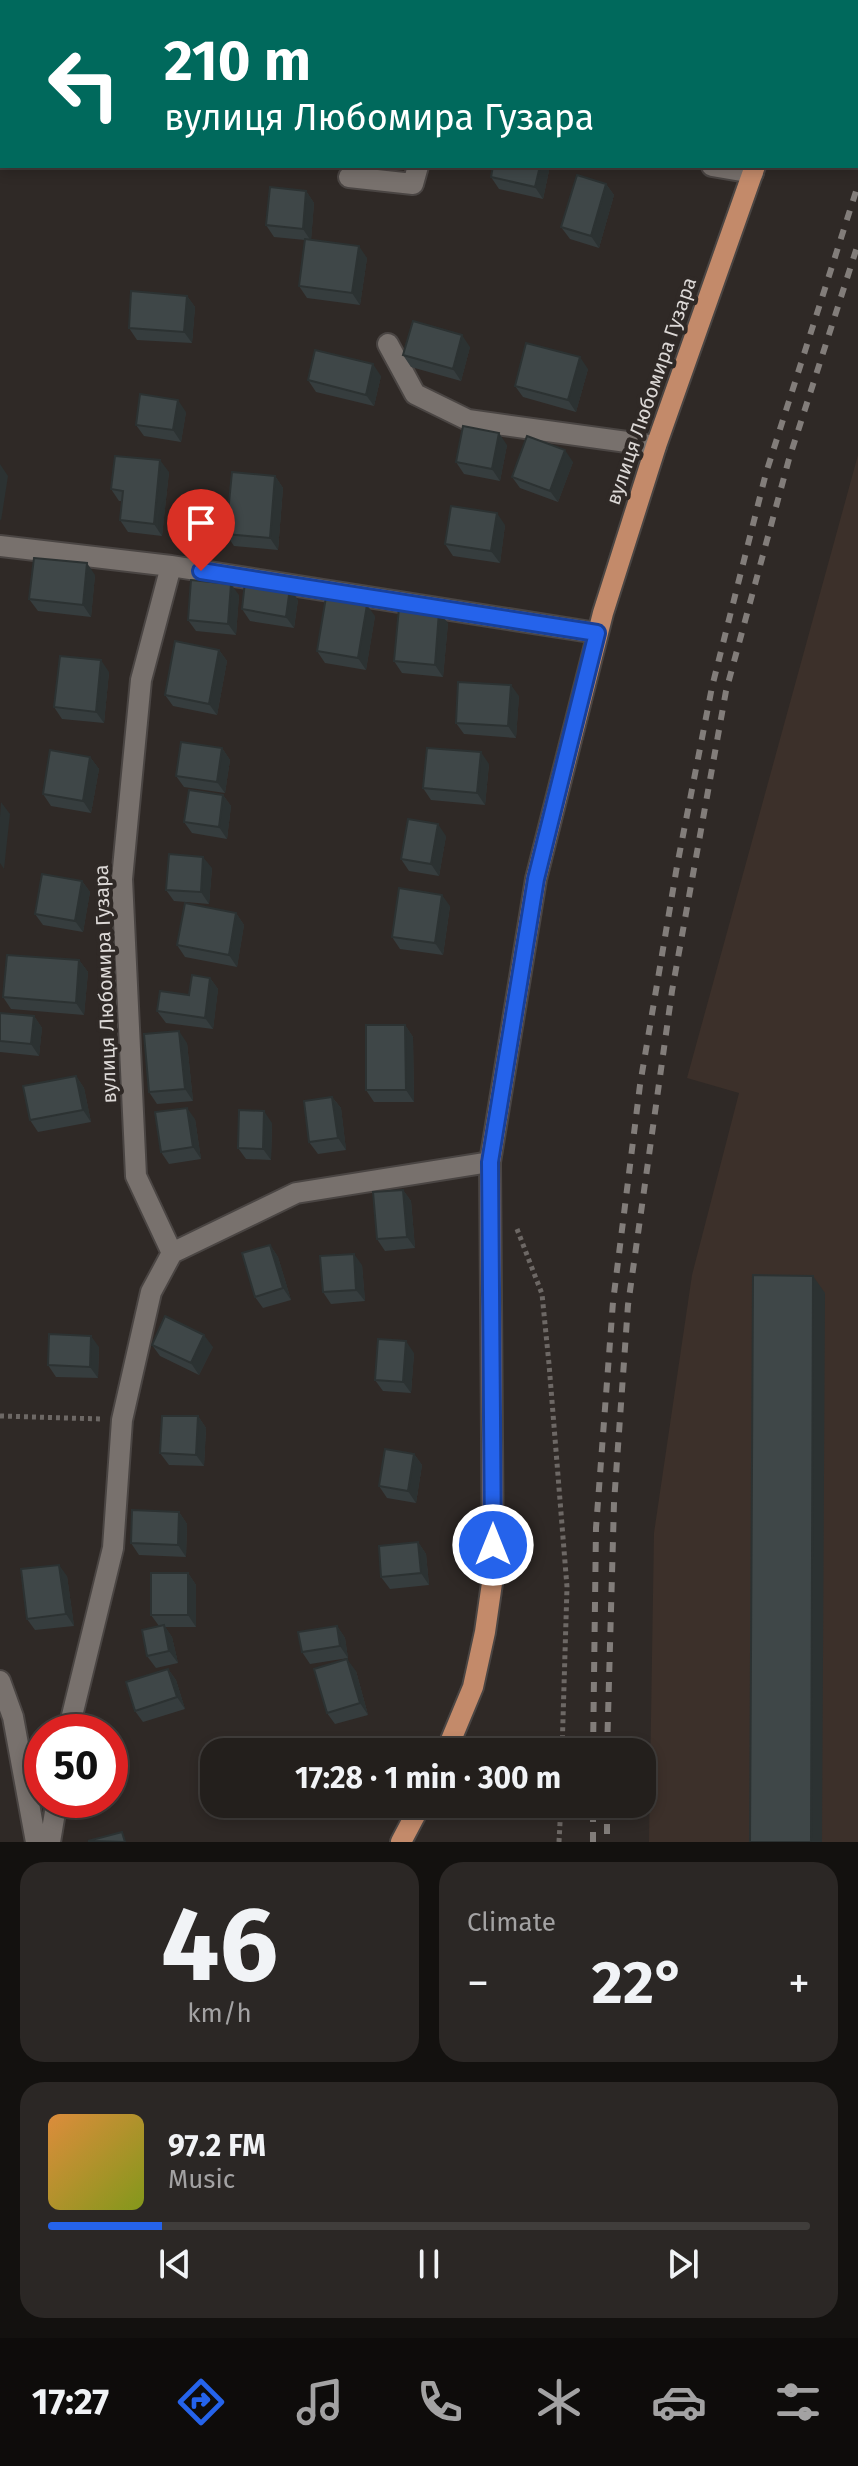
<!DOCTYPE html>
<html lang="en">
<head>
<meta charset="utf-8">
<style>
  :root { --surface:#231f1c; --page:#2b2725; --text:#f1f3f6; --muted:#a3a2a3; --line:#403d3b; --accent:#2563eb }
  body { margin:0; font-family:"Fira Sans",sans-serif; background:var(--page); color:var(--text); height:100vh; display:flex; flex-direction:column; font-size:30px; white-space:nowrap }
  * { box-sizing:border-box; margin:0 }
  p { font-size:26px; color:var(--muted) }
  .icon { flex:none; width:44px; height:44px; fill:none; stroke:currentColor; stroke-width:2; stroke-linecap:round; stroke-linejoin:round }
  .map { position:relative; height:1842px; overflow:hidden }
  .drawer { display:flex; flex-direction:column; gap:20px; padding:20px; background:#13110f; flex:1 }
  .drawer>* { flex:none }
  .guide { position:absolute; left:0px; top:0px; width:858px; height:168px; box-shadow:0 4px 12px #0003,0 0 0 2px var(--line); background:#00695c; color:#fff; overflow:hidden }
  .speed { position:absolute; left:24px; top:1714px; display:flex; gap:16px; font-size:40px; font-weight:700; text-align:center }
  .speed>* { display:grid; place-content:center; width:104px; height:104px; border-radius:50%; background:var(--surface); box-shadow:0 4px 12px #0003,0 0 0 2px var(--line); line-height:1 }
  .speed .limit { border:12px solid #d22; background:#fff; color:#111 }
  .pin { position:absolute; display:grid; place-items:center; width:68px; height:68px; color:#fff; margin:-82px -34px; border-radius:50% 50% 50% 0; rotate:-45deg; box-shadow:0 0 8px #0007 }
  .pin .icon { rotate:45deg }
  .me { position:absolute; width:88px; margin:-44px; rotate:0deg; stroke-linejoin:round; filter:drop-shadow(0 0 6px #0008) }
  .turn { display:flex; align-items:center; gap:28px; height:168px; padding:0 32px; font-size:36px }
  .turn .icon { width:104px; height:104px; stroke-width:2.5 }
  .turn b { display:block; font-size:56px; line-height:68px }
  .big { font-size:60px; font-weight:700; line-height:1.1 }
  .drawer .card { flex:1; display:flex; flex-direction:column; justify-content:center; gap:12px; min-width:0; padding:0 28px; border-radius:24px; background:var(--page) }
  .drawer .dial { align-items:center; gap:0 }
  .dial b { font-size:104px; line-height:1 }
  .song { display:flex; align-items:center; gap:24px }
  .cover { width:96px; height:96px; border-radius:12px; background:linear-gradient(135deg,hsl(30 70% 55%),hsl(70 70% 35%)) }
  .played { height:8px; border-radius:4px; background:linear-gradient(90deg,var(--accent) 15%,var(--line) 15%) }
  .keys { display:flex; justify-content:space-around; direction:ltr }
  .heat { display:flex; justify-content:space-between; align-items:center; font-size:44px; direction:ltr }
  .drawer .tiles { flex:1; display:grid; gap:20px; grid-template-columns:1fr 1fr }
  .card:last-child { grid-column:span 2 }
  .trip { position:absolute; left:200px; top:1738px; width:456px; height:80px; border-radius:24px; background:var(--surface); box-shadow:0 4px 12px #0003,0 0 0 2px var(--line); font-weight:700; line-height:80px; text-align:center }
  .tab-bar { display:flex; height:128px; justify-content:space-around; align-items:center; background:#0e0c0b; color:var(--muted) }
  .tab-bar .icon { width:56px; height:56px }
  .tab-bar .active { color:var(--accent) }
  .tab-bar b { font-size:36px; color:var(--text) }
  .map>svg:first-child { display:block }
  .built { fill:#3c302a }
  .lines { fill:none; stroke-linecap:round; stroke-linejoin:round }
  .minor-casing { stroke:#4a4543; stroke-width:24 }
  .major-casing { stroke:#4a4543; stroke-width:24 }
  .path { stroke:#6d6865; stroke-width:5; stroke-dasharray:4 4; stroke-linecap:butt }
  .minor { stroke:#78716d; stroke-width:20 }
  .major { stroke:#c38a6a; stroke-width:20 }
  .rail { stroke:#827d7a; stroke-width:6; stroke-dasharray:10 10; stroke-linecap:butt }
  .wall { fill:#363d3e }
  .shaded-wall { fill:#2c3232 }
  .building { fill:#3f4748; stroke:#2c3232; stroke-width:2 }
  .route-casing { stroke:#184099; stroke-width:20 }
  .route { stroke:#2563eb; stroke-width:14 }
  .labels { text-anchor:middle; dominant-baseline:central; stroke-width:8; stroke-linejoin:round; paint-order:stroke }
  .street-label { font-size:20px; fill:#dcd8d6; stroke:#2f2926 }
</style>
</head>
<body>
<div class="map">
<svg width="858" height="1842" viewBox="0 0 858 1842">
  <rect width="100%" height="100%" fill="#2f2926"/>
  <path class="built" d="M 858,455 L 858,1842 L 649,1842 L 654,1533 L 692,1275 L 739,1093 L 687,1078 Z"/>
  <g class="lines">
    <defs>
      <path id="minor" d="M 451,2 L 451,0
        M 712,166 L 753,173
        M 349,177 L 413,184 L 418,166
        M 388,344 L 415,394 L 468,420 L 656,446
        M 0,546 L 171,566 L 597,633
        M 171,566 L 141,680 L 122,879 L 136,1176 L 172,1253
        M 0,1681 L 13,1717 L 36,1842
        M 68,1732 L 113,1548 L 122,1420 L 151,1292 L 172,1253 L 296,1193 L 490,1162
        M 50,1842 L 57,1800"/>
      <path id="major" d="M 807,2 L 808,0
        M 446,1752 L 473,1687 L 485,1632 L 493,1576 L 490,1162 L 536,879 L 603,613 L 656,446 L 755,166
        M 401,1842 L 421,1804"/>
    </defs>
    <use href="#minor" class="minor-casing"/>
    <use href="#major" class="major-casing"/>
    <path class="path" d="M 517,1229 L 542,1294 L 549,1364 L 567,1587 L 562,1752
      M 0,1416 L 101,1419
      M 559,1842 L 561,1804"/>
    <use href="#minor" class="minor"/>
    <use href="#major" class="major"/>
    <path class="rail" d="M 593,1752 L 596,1528 L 613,1302 L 640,1085 L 677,866 L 712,687 L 766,473 L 858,185
      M 607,1752 L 614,1503 L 628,1305 L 672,991 L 726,691 L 789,459 L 858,244
      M 607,1804 L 607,1842
      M 593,1842 L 593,1804"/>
  </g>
  <path class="wall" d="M 493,166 L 550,166 L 543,199 L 499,189 L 491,177 Z
    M 606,184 L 614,195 L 599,248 L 570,239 L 561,227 Z
    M 306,191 L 314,203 L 311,240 L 367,258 L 360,305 L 307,298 L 299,286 L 305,240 L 274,237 L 266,225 Z
    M 187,296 L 195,307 L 192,343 L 137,340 L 129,328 Z
    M 470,347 L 461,381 L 411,367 L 403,355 Z
    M 588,369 L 576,412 L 523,397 L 515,386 Z
    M 381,376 L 374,406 L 316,392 L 308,380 Z
    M 186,412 L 181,442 L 144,436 L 136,425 Z
    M 507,445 L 500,481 L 464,474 L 456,462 Z
    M 573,462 L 558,502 L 520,488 L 512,477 Z
    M 169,472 L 162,536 L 128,532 L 120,520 L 122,501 L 119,501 L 111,489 Z
    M 275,476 L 283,488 L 278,550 L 234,546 L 226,534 Z
    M 505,525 L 500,563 L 453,556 L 445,544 Z
    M 95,575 L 91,617 L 38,611 L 29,599 Z
    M 239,595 L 236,635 L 196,631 L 188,620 Z
    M 298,600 L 294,628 L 250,621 L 242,609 Z
    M 375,616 L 366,670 L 325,663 L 317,651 Z
    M 448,623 L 443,677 L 402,673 L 394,661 Z
    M 219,650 L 227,661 L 217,715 L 173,706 L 165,695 Z
    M 109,672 L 104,723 L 62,719 L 54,707 Z
    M 519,696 L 516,738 L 464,734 L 456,723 Z
    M 222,748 L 230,760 L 225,793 L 184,787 L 176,776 Z
    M 90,757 L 99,769 L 91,813 L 51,806 L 43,794 Z
    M 489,764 L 485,805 L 431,800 L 423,788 Z
    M 223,795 L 231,806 L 227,839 L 192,833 L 184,822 Z
    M 446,836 L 439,876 L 409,871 L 401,859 Z
    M 212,868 L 209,904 L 174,901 L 166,890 Z
    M 82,881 L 90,892 L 83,932 L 43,925 L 35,914 Z
    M 450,906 L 443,955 L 400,949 L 392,937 Z
    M 236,913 L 244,925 L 237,967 L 185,957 L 177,945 Z
    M 79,960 L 88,972 L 84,1015 L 11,1009 L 3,997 Z
    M 210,978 L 218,989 L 213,1029 L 166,1023 L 157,1011 L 189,995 Z
    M 0,1013 L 34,1016 L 42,1028 L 39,1056 L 0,1052 Z
    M 405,1025 L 413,1037 L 414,1102 L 374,1102 L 366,1090 Z
    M 187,1043 L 193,1101 L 157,1104 L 149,1092 Z
    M 76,1076 L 84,1088 L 91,1122 L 38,1132 L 30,1120 Z
    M 332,1097 L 341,1108 L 346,1150 L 318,1154 L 309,1142 Z
    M 195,1119 L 201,1159 L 169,1164 L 161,1152 Z
    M 272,1123 L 271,1160 L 246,1159 L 238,1148 Z
    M 403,1190 L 411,1201 L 415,1248 L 385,1251 L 377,1239 Z
    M 270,1245 L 278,1257 L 291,1300 L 263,1308 L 255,1297 Z
    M 362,1265 L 365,1301 L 331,1304 L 323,1292 Z
    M 152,1345 L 213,1347 L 199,1375 L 160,1356 Z
    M 99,1347 L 98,1378 L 56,1377 L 48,1365 Z
    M 414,1353 L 411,1393 L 383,1391 L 375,1380 Z
    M 198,1416 L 206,1428 L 204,1466 L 169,1465 L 160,1453 Z
    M 414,1454 L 422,1465 L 416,1503 L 387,1498 L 379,1486 Z
    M 179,1512 L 187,1524 L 186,1557 L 139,1555 L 131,1543 Z
    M 418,1542 L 426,1554 L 429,1585 L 390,1589 L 381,1577 Z
    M 188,1573 L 196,1585 L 196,1627 L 165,1627 L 172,1637 L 178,1663 L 156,1668 L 147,1656 L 159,1626 L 151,1615 Z
    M 67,1576 L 74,1626 L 35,1630 L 27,1619 Z
    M 337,1626 L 345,1638 L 348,1658 L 310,1664 L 302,1652 Z
    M 168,1669 L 176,1680 L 185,1709 L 143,1722 L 135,1711 Z
    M 356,1671 L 368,1715 L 335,1724 L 327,1713 Z
    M 110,1751 L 114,1756 L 123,1793 L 110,1796 Z"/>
  <path class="shaded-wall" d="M 744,0 L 756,0 L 756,2 L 744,2 Z
    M 540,166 L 550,166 L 543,199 L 535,187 Z
    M 606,184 L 614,195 L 599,248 L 591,236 Z
    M 306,191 L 314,203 L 311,241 L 303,229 Z
    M 359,246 L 367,258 L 360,305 L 352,293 Z
    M 187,296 L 195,307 L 192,343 L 184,332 Z
    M 462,335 L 470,347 L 461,381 L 453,369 Z
    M 580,357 L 588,369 L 576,412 L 568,400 Z
    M 373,364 L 381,376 L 374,406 L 366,395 Z
    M 178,400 L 186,412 L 181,442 L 173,430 Z
    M 499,433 L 507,445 L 500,481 L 492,469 Z
    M 565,450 L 573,462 L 558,502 L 550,491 Z
    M 160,460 L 169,472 L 162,536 L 154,524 Z
    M 0,464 L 8,476 L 1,521 L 0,519 Z
    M 275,476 L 283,488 L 278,550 L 270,538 Z
    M 497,513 L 505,525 L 500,563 L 491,551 Z
    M 87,563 L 95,575 L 91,617 L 83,605 Z
    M 231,584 L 239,595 L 236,635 L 228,624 Z
    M 290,588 L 298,600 L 294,628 L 286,617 Z
    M 367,605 L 375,616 L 366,670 L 358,658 Z
    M 439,612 L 448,623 L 443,677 L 435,665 Z
    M 219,650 L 227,661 L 217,715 L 209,704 Z
    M 101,660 L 109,672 L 104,723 L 96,712 Z
    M 511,685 L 519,696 L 516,738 L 508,726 Z
    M 222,748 L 230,760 L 225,793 L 217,782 Z
    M 481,752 L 489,764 L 485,805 L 477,793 Z
    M 90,757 L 99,769 L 91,813 L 83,801 Z
    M 223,795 L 231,806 L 227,839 L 219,827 Z
    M 1,802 L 10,814 L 4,869 L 0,863 L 0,817 Z
    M 438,824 L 446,836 L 439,876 L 431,864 Z
    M 203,857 L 212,868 L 209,904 L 201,892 Z
    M 82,881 L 90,892 L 83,932 L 75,921 Z
    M 442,895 L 450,906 L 443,955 L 435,943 Z
    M 236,913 L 244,925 L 237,967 L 229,955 Z
    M 79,960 L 88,972 L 84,1015 L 76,1003 Z
    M 210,978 L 218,989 L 213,1029 L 205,1018 Z
    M 34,1016 L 42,1028 L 39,1056 L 31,1044 Z
    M 405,1025 L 413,1037 L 414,1102 L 406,1090 Z
    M 179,1031 L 187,1043 L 193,1101 L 185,1089 Z
    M 76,1076 L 84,1088 L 91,1122 L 83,1110 Z
    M 332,1097 L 341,1108 L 346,1150 L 338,1138 Z
    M 187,1108 L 195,1119 L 201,1159 L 193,1147 Z
    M 264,1111 L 272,1123 L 271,1160 L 263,1149 Z
    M 403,1190 L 411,1201 L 415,1248 L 407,1237 Z
    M 270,1245 L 278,1257 L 291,1300 L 283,1288 Z
    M 354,1254 L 362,1265 L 365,1301 L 356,1290 Z
    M 813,1276 L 825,1293 L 822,1842 L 811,1842 Z
    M 204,1335 L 213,1347 L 199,1375 L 191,1363 Z
    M 91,1336 L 99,1347 L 98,1378 L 90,1367 Z
    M 406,1341 L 414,1353 L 411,1393 L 403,1382 Z
    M 198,1416 L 206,1428 L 204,1466 L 196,1455 Z
    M 414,1454 L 422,1465 L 416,1503 L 408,1491 Z
    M 179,1512 L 187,1524 L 186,1557 L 178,1545 Z
    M 418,1542 L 426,1554 L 429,1585 L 421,1573 Z
    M 59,1565 L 67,1576 L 74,1626 L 66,1614 Z
    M 188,1573 L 196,1585 L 196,1627 L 188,1615 Z
    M 164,1625 L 172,1637 L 178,1663 L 169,1651 Z
    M 337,1626 L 345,1638 L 348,1658 L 340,1646 Z
    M 347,1659 L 356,1671 L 368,1715 L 360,1703 Z
    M 168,1669 L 176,1680 L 185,1709 L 177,1697 Z
    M 110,1751 L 114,1756 L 123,1793 L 115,1781 L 110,1761 Z"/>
  <path class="building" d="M 251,0 L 331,0 L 331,2 L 250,2 Z
    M 691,0 L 744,0 L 744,2 L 690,2 Z
    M 493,166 L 540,166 L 535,187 L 491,177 Z
    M 577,175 L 606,184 L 591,236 L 561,227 Z
    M 270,187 L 306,191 L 303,229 L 266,225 Z
    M 305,239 L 359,246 L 352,293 L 299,286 Z
    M 131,291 L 187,296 L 184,332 L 129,328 Z
    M 413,321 L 462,335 L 453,369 L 403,355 Z
    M 526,343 L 580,357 L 568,400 L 515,386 Z
    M 315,350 L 373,364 L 366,395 L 308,380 Z
    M 140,394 L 178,400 L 173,430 L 136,425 Z
    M 463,426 L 499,433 L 492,469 L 456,462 Z
    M 527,436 L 565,450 L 550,491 L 512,477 Z
    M 115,456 L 160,460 L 154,524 L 120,520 L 123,491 L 111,489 Z
    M 232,472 L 275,476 L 270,538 L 226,534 Z
    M 451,506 L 497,513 L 491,551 L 445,544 Z
    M 34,558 L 87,563 L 83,605 L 29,599 Z
    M 191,580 L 231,584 L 228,624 L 188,620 Z
    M 245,582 L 290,588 L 286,617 L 242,609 Z
    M 326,597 L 367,605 L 358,658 L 317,651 Z
    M 399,608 L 439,612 L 435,665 L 394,661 Z
    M 175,641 L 219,650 L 209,704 L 165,695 Z
    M 60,656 L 101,660 L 96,712 L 54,707 Z
    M 458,682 L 511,685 L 508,726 L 456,723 Z
    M 181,742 L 222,748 L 217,782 L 176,776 Z
    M 427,748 L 481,752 L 477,793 L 423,788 Z
    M 50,750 L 90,757 L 83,801 L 43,794 Z
    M 189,790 L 223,795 L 219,827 L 184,822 Z
    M 408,819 L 438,824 L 431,864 L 401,859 Z
    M 169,854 L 203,857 L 201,892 L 166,890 Z
    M 42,874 L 82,881 L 75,921 L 35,914 Z
    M 399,888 L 442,895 L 435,943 L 392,937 Z
    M 185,903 L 236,913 L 229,955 L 177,945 Z
    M 7,955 L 79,960 L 76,1003 L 3,997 Z
    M 192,975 L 210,978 L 205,1018 L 157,1011 L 160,991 L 189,995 Z
    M 0,1013 L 34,1016 L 31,1044 L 0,1041 Z
    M 366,1025 L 405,1025 L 406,1090 L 366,1090 Z
    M 179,1031 L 185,1089 L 149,1092 L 144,1034 Z
    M 76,1076 L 83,1110 L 30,1120 L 23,1086 Z
    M 332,1097 L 338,1138 L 309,1142 L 304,1101 Z
    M 187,1108 L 193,1147 L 161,1152 L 155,1112 Z
    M 239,1110 L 264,1111 L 263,1149 L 238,1148 Z
    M 403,1190 L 407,1237 L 377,1239 L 373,1192 Z
    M 270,1245 L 283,1288 L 255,1297 L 242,1253 Z
    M 354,1254 L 356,1290 L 323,1292 L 320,1256 Z
    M 753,1275 L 813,1276 L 811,1842 L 750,1842 Z
    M 165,1316 L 204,1335 L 191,1363 L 152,1345 Z
    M 49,1334 L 91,1336 L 90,1367 L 48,1365 Z
    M 378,1339 L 406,1341 L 403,1382 L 375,1380 Z
    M 162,1416 L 198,1416 L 196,1455 L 160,1453 Z
    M 385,1449 L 414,1454 L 408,1491 L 379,1486 Z
    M 132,1510 L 179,1512 L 178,1545 L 131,1543 Z
    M 418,1542 L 421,1573 L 381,1577 L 379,1546 Z
    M 59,1565 L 66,1614 L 27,1619 L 21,1569 Z
    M 151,1573 L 188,1573 L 188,1615 L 151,1615 Z
    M 164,1625 L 169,1651 L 147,1656 L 142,1630 Z
    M 337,1626 L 340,1646 L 302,1652 L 298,1632 Z
    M 347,1659 L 360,1703 L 327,1713 L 314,1669 Z
    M 168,1669 L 177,1697 L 135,1711 L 126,1682 Z
    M 110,1761 L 115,1781 L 110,1783 Z
    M 122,1832 L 125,1842 L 88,1841 Z"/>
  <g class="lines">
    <defs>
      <path id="route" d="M 201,571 L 597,633 L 536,879 L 490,1162 L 493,1545"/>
    </defs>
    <use href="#route" class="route-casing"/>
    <use href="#route" class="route"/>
  </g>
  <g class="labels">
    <g class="street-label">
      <text transform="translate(651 391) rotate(-71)">вулиця Любомира Гузара</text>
      <text transform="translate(105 984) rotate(-92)">вулиця Любомира Гузара</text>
    </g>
  </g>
</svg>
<div class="speed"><div class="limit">50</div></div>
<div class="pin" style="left:201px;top:571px;background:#d93025"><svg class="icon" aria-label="arrive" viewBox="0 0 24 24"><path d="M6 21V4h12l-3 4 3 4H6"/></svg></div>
<svg class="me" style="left:493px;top:1545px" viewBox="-20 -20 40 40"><circle r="17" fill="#2563eb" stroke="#fff" stroke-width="3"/><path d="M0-11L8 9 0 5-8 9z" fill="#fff"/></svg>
<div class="trip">17:28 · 1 min · 300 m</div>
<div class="guide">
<div class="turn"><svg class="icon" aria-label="left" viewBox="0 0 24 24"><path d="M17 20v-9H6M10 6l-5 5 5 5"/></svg><div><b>210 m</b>вулиця Любомира Гузара</div></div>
</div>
</div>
<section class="drawer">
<div class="tiles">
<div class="card dial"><b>46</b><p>km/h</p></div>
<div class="card"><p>Climate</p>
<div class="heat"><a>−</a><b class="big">22°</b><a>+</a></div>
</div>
<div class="card">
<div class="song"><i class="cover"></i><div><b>97.2 FM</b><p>Music</p></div></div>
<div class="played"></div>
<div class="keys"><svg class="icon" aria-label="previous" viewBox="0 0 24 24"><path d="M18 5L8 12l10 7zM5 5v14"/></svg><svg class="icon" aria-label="pause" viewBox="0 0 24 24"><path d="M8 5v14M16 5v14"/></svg><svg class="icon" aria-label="next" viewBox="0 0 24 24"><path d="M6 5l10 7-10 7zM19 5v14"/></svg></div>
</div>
</div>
</section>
<nav class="tab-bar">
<b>17:27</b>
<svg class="icon active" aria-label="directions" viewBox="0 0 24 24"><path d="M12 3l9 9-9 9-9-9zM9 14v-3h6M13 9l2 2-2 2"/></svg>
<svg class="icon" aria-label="music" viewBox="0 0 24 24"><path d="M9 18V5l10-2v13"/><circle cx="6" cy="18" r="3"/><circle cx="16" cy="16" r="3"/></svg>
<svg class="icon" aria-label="phone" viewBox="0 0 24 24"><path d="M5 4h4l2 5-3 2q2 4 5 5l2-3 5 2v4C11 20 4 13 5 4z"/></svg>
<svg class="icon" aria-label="climate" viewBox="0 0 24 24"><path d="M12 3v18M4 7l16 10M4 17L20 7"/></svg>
<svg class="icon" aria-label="car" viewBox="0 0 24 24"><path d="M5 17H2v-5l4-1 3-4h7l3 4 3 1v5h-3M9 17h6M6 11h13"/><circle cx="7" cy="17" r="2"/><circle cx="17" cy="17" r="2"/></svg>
<svg class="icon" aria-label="filters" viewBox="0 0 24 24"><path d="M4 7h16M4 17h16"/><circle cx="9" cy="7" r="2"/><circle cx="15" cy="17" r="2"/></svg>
</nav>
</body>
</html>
